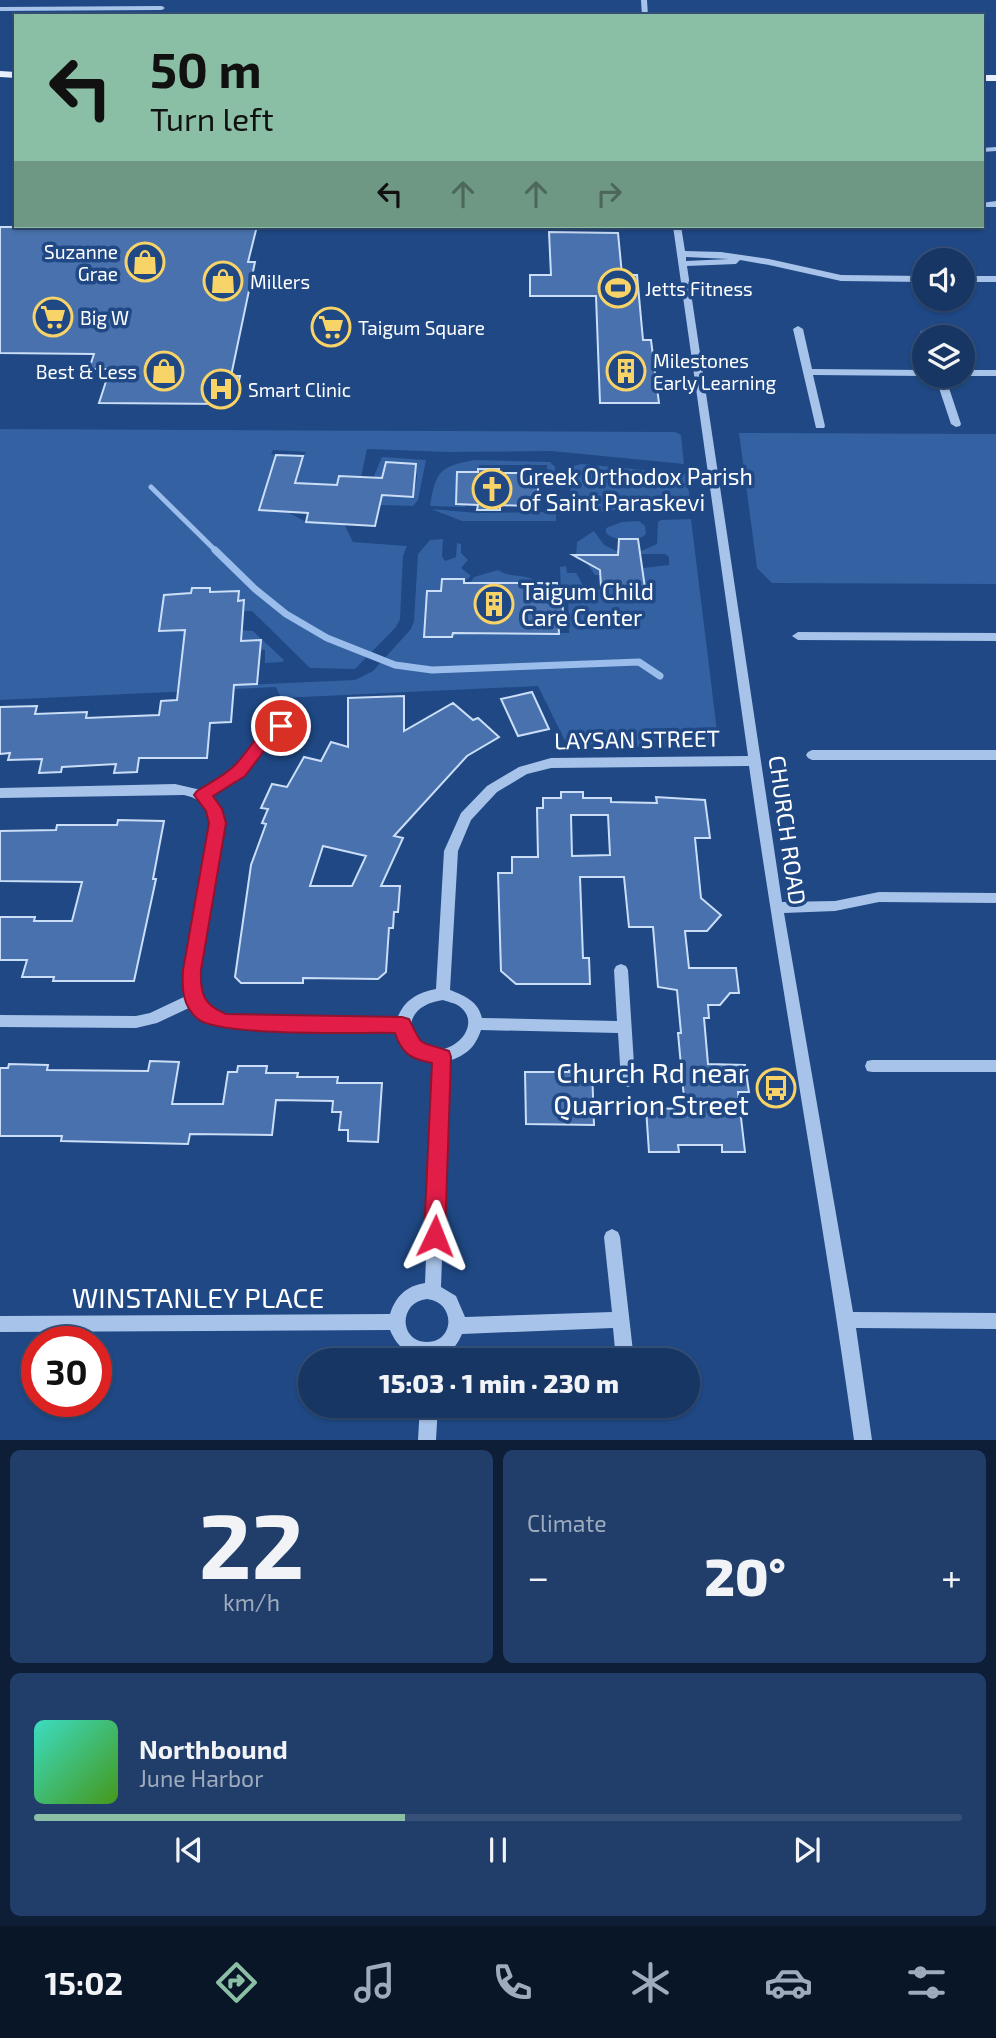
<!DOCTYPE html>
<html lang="en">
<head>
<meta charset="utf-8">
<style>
  :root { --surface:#173663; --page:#203e69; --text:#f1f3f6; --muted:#9eabbe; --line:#365078; --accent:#8abfa5 }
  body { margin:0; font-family:"Exo 2",sans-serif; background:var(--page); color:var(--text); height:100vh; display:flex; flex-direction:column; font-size:26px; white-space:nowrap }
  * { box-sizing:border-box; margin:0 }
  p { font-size:23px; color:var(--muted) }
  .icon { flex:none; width:38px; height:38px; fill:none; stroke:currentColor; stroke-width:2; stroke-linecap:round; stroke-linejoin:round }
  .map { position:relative; height:1440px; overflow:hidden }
  .drawer { display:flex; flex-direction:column; gap:10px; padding:10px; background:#0d1e36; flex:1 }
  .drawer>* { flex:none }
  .top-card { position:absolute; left:14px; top:14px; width:970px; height:214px; border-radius:0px; box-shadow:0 2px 5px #0004,0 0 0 2px var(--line); background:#8abfa5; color:#111; overflow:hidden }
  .fabs { position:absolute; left:912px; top:248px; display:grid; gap:14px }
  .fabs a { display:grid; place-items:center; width:63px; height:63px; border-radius:50%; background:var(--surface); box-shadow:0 2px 5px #0004,0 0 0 2px var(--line); font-size:35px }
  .speed { position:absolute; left:21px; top:1326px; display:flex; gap:14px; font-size:35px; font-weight:700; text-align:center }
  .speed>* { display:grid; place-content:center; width:91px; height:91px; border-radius:50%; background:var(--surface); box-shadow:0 2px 5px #0004,0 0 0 2px var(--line); line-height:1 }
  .speed .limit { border:10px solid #d22; background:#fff; color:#111 }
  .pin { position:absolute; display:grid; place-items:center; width:60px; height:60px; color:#fff; margin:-30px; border:4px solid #fff; border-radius:50%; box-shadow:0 2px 7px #0007 }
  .me { position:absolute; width:77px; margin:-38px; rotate:2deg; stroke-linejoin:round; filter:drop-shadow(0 0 5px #0008) }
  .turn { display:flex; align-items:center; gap:24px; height:147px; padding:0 21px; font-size:32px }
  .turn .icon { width:91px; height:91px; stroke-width:2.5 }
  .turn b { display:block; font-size:49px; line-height:60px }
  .lanes { display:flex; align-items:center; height:66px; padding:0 21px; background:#0003; justify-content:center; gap:35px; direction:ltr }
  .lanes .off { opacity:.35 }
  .big { font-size:52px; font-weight:800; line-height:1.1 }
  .drawer .card { flex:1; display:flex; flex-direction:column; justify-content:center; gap:10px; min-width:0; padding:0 24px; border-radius:10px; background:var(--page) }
  .drawer .dial { align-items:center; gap:0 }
  .dial b { font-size:91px; line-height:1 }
  .song { display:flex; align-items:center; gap:21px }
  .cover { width:84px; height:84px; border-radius:10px; background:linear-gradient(135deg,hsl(170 70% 55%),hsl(100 70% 35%)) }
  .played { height:7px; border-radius:4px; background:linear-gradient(90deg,var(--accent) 40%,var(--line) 40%) }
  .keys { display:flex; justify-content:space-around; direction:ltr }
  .heat { display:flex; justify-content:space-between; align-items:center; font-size:38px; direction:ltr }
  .drawer .tiles { flex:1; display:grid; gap:10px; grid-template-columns:1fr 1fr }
  .card:last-child { grid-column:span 2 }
  .trip { position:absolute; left:298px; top:1348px; width:402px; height:70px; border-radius:35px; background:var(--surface); box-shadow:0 2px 5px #0004,0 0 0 2px var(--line); font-weight:800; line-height:70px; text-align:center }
  .menu { display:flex; height:112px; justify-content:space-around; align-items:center; background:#091628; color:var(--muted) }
  .menu .icon { width:49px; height:49px }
  .menu .active { color:var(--accent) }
  .menu b { font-size:32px; color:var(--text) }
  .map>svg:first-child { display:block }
  .green { fill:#3361a2 }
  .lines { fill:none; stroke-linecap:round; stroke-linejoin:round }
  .stream-far1 { stroke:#9abdeb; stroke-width:5 }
  .stream { stroke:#9abdeb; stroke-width:7 }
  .building { fill:#4871ad; stroke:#cbdef7; stroke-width:2; fill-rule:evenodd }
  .minor { fill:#a7c3e9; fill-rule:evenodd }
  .major { fill:#eaf1fe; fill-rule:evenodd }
  .route { fill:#e11d48; stroke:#92132f; stroke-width:2 }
  .labels { text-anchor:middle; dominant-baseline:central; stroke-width:7; stroke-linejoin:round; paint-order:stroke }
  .far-poi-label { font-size:19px; fill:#fff; stroke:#1f4884; text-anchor:start }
  .poi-label { font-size:23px; fill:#fff; stroke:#1f4884; text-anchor:start }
  .street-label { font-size:23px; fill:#fff; stroke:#1f4884 }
  .near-poi-label { font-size:28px; fill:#fff; stroke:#1f4884; text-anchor:end }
  .near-street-label { font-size:28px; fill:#fff; stroke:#1f4884 }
</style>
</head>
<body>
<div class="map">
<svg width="996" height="1440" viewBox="0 0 996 1440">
  <rect width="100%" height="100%" fill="#1f4884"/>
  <path class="green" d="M 0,429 L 675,432 L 681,435 L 684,464 L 551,451 L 448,452 L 367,449 L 361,477 L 340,476 L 337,485 L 290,500 L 303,456 L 306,452 L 273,450 L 271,454 L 276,455 L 259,509 L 286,511 L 306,522 L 344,524 L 353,542 L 407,546 L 403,556 L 400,619 L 396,627 L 355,669 L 310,668 L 252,611 L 243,611 L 243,600 L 238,601 L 239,591 L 210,592 L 210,588 L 192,588 L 191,598 L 181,594 L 164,595 L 159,630 L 178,625 L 253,631 L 284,660 L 282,662 L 265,663 L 265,650 L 200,643 L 183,645 L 179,683 L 221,686 L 355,680 L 373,671 L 411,629 L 414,621 L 418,554 L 430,540 L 443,539 L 442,556 L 445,561 L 456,557 L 457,543 L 461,544 L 461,553 L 468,560 L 461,568 L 471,576 L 465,581 L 464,579 L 441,591 L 427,591 L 424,637 L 452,637 L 453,633 L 569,633 L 568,596 L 561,593 L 560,567 L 566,566 L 567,573 L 576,573 L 584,587 L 582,598 L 590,599 C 598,580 627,588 644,588 L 643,568 L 669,565 L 669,557 L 665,554 L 642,554 L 639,552 L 657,544 L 658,522 L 661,520 L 691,519 L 718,739 L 702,746 L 568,747 L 538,686 L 281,698 L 276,687 L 0,700 Z
    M 739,433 L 996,434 L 996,584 L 772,583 L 757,568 Z
    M 382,457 L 426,460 L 418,500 L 413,506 L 380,505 L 382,495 L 413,497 L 417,478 L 416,464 L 386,462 L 380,483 L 371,483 Z
    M 474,460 L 550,462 L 555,467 L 555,482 L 548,482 L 547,465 L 479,465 L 478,472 L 457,472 L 456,504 L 465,504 L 465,507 L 430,506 C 436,471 439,467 474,460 Z
    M 581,464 L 686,474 L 690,499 L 674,499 L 597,513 L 570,502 L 571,471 L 574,466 Z
    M 431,509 L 478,513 L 556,512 L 556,521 L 462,521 Z
    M 639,521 L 645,526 L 646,534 C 637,543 616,542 606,533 L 606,528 L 622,522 Z
    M 594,531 L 604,545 L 619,552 L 618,555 L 591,557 L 592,565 L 613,567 L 614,576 L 595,575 L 586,562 L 576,559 L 577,542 Z
    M 498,570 C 510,578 522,574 535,580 L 535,584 L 470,583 L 474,577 Z"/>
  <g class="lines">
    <path class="stream-far1" d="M 151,487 L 217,552"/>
    <path class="stream" d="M 215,550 L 255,589 L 286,614 L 327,638 L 395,665 L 432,670 L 639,662 L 660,676"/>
  </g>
  <path class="building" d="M 257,226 L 248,262 L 255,262 L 231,376 L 240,376 L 235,398 L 227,404 L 99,403 L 110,369 L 89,369 L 94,354 L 0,353 L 0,227 Z
    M 549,232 L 618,233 L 622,275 L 637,275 L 643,340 L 651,340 L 659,403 L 600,403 L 596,296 L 530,296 L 530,275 L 551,275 Z
    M 276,455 L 303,456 L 295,483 L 337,485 L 339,476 L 382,478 L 386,462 L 416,464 L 413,497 L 382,495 L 375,526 L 306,522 L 308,513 L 259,510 Z
    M 478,469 L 499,469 L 498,473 L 524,473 L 525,479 L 537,479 L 539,500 L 526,500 L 526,506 L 500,505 L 500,510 L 477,510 L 478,505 L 456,504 L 457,472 L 478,472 Z
    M 619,539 L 638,539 L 645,588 L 601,587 L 600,570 L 573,555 L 618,555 Z
    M 442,579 L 464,579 L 464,583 L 557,583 L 558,593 L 562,593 L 563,613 L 558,613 L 559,634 L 453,633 L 452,637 L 424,637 L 427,591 L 441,591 Z
    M 192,588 L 210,588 L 210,592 L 239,591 L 238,601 L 244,600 L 241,641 L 261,640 L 257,684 L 234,685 L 231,722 L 210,723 L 207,758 L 139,758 L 137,772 L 114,773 L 116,764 L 62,767 L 61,772 L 39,773 L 42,759 L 8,760 L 10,753 L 0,754 L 0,707 L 37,706 L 35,714 L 87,712 L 86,718 L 159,715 L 161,701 L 177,700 L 185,630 L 159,631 L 164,595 L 191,593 Z
    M 532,692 L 549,729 L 518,736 L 501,699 Z
    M 404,696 L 404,731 L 453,703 L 473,720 L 478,718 L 499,737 L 467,756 L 394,836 L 403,838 L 381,886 L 400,886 L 398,912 L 394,912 L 393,928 L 389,928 L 386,972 L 378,979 L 303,978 L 303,983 L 241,983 L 235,977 L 251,865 L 266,824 L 262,823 L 268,809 L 261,808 L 272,784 L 287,787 L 304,757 L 321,761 L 331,742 L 348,747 L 348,698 ZM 323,846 L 366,856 L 352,886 L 310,886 Z
    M 561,792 L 583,792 L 583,798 L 611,798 L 611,802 L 657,803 L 656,797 L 705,800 L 710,838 L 695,838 L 701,898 L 721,915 L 707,931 L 685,931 L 689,968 L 736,968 L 739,993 L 730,993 L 720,1005 L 708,1005 L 709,1018 L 704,1018 L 708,1064 L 745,1065 L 749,1092 L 738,1092 L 745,1152 L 722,1152 L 722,1145 L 678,1145 L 679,1152 L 649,1152 L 646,1108 L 685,1109 L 678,1033 L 681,1033 L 677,990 L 658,987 L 653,927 L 629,927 L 624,877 L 580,877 L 583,958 L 589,958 L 590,984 L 516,984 L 501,971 L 498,873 L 512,873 L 512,857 L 538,857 L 537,808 L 543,808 L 543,798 L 561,798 ZM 571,815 L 608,815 L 610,855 L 572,856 Z
    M 118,820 L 164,821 L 153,879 L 156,879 L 134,981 L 53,981 L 54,977 L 22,977 L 27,960 L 0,960 L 0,917 L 35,917 L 34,921 L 72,921 L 82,882 L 0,881 L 0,831 L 56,830 L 57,825 L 117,825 Z
    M 150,1061 L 179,1062 L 172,1104 L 223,1104 L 228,1072 L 237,1072 L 238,1066 L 267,1066 L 266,1073 L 298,1073 L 297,1077 L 338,1077 L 337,1083 L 382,1083 L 378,1142 L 348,1141 L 348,1130 L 339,1130 L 341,1112 L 332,1112 L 333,1101 L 276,1100 L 272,1135 L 190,1134 L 188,1144 L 61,1141 L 62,1136 L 0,1136 L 0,1068 L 8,1068 L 9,1064 L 48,1065 L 47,1070 L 148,1071 Z
    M 569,1068 L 592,1068 L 594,1125 L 526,1124 L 525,1072 L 569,1072 Z"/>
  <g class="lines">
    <path class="minor" d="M 641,0 L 647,0 L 648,16 L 642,16 Z
      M 0,7 L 162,6 L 165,8 L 162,10 L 0,11 Z
      M 996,147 L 996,151 L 982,152 L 982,148 Z
      M 996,201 L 996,207 L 982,207 L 982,203 Z
      M 673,226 L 681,226 L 685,251 L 721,252 L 769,259 L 841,275 L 924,276 L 924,282 L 841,281 L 769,265 L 740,260 L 736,264 L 687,266 L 782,902 L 835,901 L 879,892 L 996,893 L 996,903 L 879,902 L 835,911 L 784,913 L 853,1312 L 996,1313 L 996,1329 L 856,1328 L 872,1440 L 854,1440 C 823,1214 781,991 749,766 L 551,768 L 527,774 L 497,792 L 471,820 L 458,851 L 450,990 C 465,996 478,1001 482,1018 L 617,1021 L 614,970 L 616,966 L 621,964 L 626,966 L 628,970 L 635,1080 L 633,1085 L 628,1087 L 623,1085 L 621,1080 L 618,1033 L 481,1030 C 475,1048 466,1055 449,1061 L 441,1287 L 456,1296 L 465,1317 L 612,1312 L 604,1237 L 606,1232 L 612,1229 L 618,1232 L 620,1237 L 634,1360 L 616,1360 L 613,1328 L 462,1334 C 447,1371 404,1365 390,1330 L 0,1332 L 0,1316 L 390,1314 C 396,1296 406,1286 425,1283 L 434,1062 C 415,1060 402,1049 397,1031 L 226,1028 L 206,1021 L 191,1007 L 157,1023 L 136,1028 L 0,1027 L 0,1015 L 136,1016 L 150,1013 L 186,996 L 184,980 L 210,823 C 207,807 200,798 184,795 L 0,798 L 0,788 L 175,784 L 201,790 L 235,768 L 255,744 L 290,711 L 298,711 L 300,714 L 298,717 L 263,750 L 243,774 L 211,796 L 219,808 L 224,823 L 198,980 C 199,999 207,1009 226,1016 L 397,1019 C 404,1000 417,993 436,989 L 444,851 L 461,813 L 487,786 L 519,767 L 551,758 L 748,756 ZM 686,257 L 729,259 L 686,261 ZM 443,1000 C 448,1002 455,1003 459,1006 C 484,1024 453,1057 429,1048 C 424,1046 419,1042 414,1040 C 404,1016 421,1003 443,1000 ZM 427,1299 C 456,1302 455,1342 427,1342 C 399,1342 398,1302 427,1299 Z
      M 962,276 L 996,276 L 996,282 L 962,282 Z
      M 798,326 L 803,329 L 812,369 L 924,370 L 924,376 L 813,375 L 825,426 L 824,428 L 816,428 L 793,329 Z
      M 925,329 L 928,330 L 932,338 L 924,338 L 924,340 L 920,332 Z
      M 962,370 L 996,370 L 996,376 L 962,376 Z
      M 935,376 L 945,376 L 961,424 L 960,426 L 956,427 L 951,424 Z
      M 798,632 L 996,633 L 996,641 L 798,640 L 792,636 Z
      M 812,750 L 996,750 L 996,760 L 812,760 L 808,758 L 806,755 L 808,752 Z
      M 872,1060 L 996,1060 L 996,1072 L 872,1072 L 867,1071 L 865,1066 L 867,1061 Z
      M 420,1405 L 438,1405 L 436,1440 L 418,1440 Z"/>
    <path class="major" d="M 0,71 L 16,72 L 16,78 L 0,77 Z
      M 982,75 L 996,75 L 996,81 L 982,81 Z"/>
  </g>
  <path class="route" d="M 281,720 L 289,726 L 286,730 L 264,751 L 245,776 L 213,796 L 222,809 L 226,823 L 201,970 C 200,993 203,1005 226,1014 L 402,1017 L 409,1019 C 424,1050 418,1040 449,1051 L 451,1057 L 445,1236 L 442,1243 L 435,1246 L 427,1243 L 424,1236 L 432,1063 C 411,1059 402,1054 395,1033 C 360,1032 220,1037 198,1019 C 182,1006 182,988 183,970 L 209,823 L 206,811 L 194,795 L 197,791 C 209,783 224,776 234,766 C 249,752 260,726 281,720 Z"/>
  <defs>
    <symbol id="shop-ring" viewBox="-11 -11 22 22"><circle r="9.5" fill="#1f4884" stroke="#f8d367" stroke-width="1.5"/><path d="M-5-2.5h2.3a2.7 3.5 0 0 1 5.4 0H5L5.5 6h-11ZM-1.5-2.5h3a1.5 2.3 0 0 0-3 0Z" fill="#f8d367"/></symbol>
    <symbol id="stadium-ring" viewBox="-11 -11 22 22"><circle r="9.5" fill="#1f4884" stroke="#f8d367" stroke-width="1.5"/><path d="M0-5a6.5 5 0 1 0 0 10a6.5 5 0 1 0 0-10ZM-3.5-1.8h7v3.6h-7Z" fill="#f8d367"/></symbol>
    <symbol id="supermarket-ring" viewBox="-11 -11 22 22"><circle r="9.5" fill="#1f4884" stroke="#f8d367" stroke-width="1.5"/><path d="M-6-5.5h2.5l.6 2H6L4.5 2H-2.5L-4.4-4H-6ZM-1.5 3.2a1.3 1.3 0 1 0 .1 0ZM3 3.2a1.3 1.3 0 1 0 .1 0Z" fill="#f8d367"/></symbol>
    <symbol id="building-ring" viewBox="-11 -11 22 22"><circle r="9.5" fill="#1f4884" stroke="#f8d367" stroke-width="1.5"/><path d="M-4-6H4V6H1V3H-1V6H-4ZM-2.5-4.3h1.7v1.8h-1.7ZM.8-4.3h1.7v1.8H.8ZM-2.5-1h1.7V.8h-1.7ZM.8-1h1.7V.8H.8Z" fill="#f8d367"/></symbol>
    <symbol id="hospital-ring" viewBox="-11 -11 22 22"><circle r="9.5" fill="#1f4884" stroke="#f8d367" stroke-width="1.5"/><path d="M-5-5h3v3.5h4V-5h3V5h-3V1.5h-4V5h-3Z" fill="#f8d367"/></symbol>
    <symbol id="church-ring" viewBox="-11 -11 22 22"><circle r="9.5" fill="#1f4884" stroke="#f8d367" stroke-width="1.5"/><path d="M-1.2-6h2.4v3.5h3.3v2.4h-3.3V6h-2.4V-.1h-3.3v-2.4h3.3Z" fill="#f8d367"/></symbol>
    <symbol id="bus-ring" viewBox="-11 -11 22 22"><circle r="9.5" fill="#1f4884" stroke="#f8d367" stroke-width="1.5"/><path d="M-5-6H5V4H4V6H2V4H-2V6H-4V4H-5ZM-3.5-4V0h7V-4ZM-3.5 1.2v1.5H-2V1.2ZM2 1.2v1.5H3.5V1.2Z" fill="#f8d367"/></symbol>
  </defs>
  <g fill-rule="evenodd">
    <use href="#shop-ring" x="123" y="240" width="44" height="44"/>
    <use href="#shop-ring" x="201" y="259" width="44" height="44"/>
    <use href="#stadium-ring" x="596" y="266" width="44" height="44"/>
    <use href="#supermarket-ring" x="31" y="295" width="44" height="44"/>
    <use href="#supermarket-ring" x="309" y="305" width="44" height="44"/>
    <use href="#shop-ring" x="142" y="349" width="44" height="44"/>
    <use href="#building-ring" x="604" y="349" width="44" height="44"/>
    <use href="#hospital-ring" x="199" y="367" width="44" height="44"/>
    <use href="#church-ring" x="470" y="467" width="44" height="44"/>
    <use href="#building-ring" x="472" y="582" width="44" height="44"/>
    <use href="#bus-ring" x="754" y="1066" width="44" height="44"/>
  </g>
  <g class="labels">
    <g class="far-poi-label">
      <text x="118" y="251" text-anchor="end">Suzanne<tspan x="118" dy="22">Grae</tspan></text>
      <text x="250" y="281">Millers</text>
      <text x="645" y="288">Jetts Fitness</text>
      <text x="80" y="317">Big W</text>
      <text x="358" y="327">Taigum Square</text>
      <text x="653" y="360">Milestones<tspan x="653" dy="22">Early Learning</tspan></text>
      <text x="137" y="371" text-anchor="end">Best &amp; Less</text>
      <text x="248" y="389">Smart Clinic</text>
    </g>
    <g class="poi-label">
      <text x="519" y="476">Greek Orthodox Parish<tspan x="519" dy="26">of Saint Paraskevi</tspan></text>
      <text x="521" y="591">Taigum Child<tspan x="521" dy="26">Care Center</tspan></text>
    </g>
    <g class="street-label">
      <text transform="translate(637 739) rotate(-1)">LAYSAN STREET</text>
      <text transform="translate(788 830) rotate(82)">CHURCH ROAD</text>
    </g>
    <g class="near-poi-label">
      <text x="749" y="1072">Church Rd near<tspan x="749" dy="32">Quarrion Street</tspan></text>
    </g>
    <g class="near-street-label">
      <text x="198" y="1297">WINSTANLEY PLACE</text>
    </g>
  </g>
</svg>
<div class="fabs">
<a><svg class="icon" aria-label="sound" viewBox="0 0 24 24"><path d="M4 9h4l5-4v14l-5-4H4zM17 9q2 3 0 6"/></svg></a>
<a><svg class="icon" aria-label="layers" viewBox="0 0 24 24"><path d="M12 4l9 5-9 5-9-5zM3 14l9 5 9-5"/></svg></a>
</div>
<div class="speed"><div class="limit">30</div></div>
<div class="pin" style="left:281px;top:726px;background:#d93025"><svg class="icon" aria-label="arrive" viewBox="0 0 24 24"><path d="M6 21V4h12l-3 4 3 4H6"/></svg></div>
<svg class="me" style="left:435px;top:1236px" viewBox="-20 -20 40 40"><path d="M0-17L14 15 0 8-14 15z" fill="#e11d48" stroke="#fff" stroke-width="4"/></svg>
<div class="trip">15:03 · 1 min · 230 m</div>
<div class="top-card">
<div class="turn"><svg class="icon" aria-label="left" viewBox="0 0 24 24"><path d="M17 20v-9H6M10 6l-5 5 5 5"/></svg><div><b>50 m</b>Turn left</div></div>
<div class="lanes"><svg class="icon" aria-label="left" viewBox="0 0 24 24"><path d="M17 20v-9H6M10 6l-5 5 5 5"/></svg><svg class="icon off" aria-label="ahead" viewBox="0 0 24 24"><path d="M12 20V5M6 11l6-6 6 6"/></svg><svg class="icon off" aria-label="ahead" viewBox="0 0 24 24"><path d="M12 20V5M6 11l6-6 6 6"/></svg><svg class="icon off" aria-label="right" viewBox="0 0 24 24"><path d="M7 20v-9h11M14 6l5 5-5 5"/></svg></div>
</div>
</div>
<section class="drawer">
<div class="tiles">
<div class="card dial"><b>22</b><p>km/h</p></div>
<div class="card"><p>Climate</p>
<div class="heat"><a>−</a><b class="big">20°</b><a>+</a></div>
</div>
<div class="card">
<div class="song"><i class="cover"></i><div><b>Northbound</b><p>June Harbor</p></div></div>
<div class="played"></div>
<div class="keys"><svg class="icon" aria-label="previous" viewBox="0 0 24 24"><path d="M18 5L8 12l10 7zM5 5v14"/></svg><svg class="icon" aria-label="pause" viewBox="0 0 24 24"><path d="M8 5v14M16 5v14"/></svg><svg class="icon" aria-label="next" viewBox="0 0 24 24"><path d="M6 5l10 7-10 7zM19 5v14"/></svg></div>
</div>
</div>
</section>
<nav class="menu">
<b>15:02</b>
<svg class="icon active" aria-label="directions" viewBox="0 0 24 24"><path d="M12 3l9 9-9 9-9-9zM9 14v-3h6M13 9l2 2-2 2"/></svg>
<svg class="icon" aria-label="music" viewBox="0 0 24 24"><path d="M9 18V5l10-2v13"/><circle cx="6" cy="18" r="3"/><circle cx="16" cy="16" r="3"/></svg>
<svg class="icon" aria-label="phone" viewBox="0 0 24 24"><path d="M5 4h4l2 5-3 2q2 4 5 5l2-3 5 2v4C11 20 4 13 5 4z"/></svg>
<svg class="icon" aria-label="climate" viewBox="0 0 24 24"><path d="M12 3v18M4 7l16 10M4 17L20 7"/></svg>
<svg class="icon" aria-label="car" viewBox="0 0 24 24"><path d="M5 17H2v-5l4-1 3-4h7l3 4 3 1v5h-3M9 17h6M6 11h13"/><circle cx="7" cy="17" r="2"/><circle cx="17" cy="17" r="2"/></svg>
<svg class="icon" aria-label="filters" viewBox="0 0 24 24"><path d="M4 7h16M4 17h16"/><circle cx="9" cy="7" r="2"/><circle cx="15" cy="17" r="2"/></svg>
</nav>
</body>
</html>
